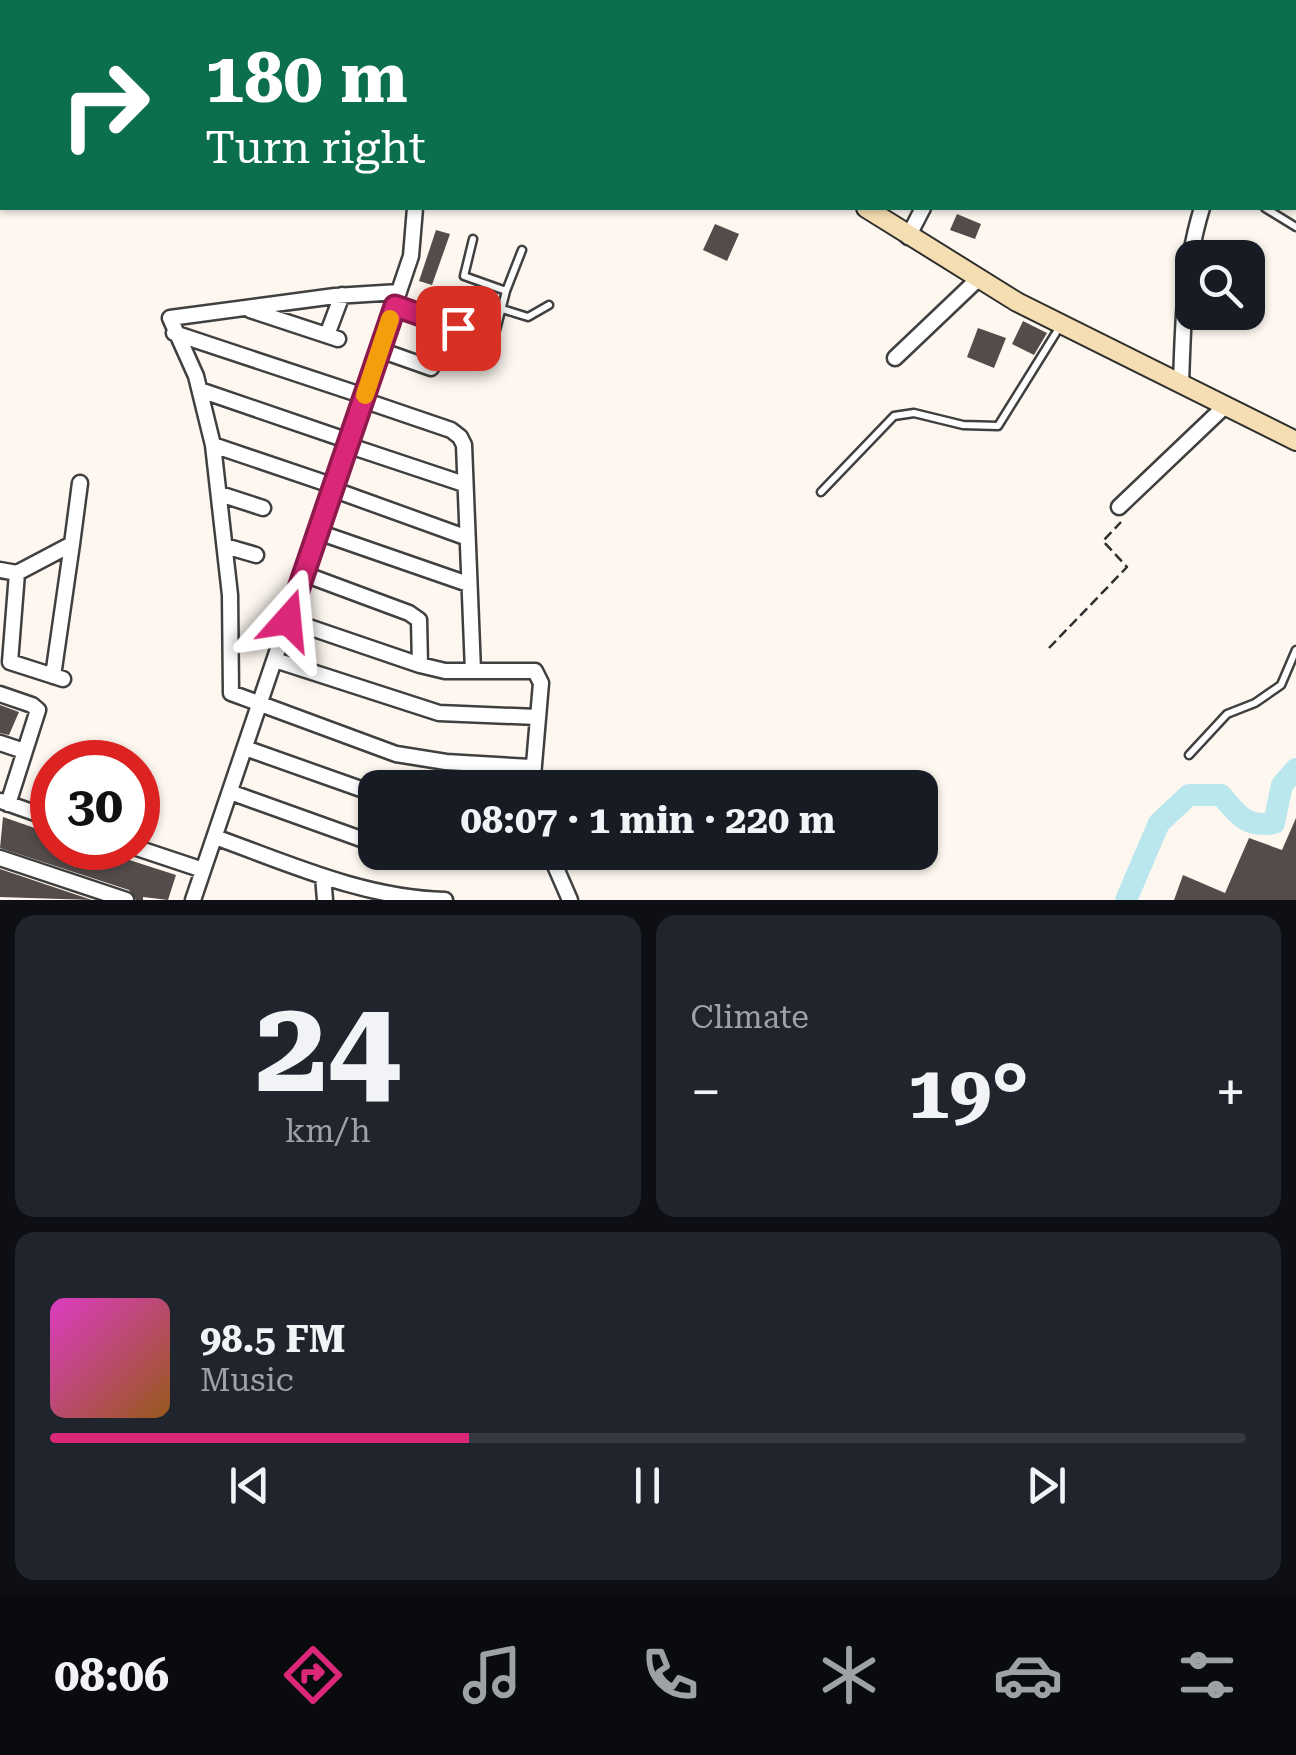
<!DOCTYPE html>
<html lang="en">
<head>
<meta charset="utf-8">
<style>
  :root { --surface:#171b24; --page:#20242c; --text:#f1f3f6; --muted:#9ea1a6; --line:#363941; --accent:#db2777 }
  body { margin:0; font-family:"Roboto Serif",serif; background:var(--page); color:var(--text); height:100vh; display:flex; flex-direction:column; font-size:38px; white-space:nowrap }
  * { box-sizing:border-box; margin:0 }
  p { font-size:32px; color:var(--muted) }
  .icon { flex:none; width:55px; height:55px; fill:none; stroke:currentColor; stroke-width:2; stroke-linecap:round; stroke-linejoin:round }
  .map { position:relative; height:900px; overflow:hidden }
  .details { display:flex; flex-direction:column; gap:15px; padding:15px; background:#0d0f14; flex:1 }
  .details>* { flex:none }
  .hud { position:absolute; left:0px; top:0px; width:1298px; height:210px; box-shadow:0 2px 8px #0004; background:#0b6e4f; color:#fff; overflow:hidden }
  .controls { position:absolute; left:1175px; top:240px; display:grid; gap:20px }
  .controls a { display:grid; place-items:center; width:90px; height:90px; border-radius:20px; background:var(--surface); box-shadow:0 2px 8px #0004; font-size:50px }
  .speed { position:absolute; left:30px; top:740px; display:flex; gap:20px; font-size:50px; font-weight:700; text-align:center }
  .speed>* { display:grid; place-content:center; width:130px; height:130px; border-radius:50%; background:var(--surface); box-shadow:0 2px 8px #0004; line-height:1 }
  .speed .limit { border:15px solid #d22; background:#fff; color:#111 }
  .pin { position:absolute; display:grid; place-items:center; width:85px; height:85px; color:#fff; margin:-42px; border-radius:20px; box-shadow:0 5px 15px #0006 }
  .me { position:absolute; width:110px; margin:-55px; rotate:18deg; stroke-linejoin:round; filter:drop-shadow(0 0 8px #0008) }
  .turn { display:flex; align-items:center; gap:35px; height:210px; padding:0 40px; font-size:45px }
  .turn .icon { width:130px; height:130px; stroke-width:2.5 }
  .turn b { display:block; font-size:70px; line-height:85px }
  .big { font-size:75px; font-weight:700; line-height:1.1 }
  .details .widget { flex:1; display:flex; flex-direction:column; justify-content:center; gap:15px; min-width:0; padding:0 35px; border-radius:20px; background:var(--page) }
  .details .dial { align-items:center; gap:0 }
  .dial b { font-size:130px; line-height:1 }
  .song { display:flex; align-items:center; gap:30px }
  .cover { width:120px; height:120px; border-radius:15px; background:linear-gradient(135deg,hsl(310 70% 55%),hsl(30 70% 35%)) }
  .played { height:10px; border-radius:5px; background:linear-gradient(90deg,var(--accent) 35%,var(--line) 35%) }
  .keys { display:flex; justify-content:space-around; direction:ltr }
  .heat { display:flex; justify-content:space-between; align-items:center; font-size:55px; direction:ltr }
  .details .tiles { flex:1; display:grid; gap:15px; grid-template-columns:1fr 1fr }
  .widget:last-child { grid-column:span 2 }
  .trip { position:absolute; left:358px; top:770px; width:580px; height:100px; border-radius:20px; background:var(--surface); box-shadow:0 2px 8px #0004; font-weight:700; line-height:100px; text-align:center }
  .tabs { display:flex; height:160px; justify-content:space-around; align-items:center; background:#090b0e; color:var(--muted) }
  .tabs .icon { width:70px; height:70px }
  .tabs .selected { color:var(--accent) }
  .tabs b { font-size:45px; color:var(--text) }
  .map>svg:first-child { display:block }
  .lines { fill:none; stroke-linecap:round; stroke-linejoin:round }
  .river { stroke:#bae7ee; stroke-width:22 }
  .building { fill:#544c4b }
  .service-casing { stroke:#404040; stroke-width:11 }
  .minor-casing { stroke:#404040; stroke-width:19 }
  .secondary-casing { stroke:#2f2f2f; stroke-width:22 }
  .path { stroke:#2f2f2f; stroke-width:2.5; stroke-dasharray:10 5; stroke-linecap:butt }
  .service { stroke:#fff; stroke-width:6 }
  .minor { stroke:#fff; stroke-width:14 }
  .secondary { stroke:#f5deb2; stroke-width:18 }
  .route-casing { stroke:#8e194d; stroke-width:25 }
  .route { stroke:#db2777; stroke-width:18 }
  .slow { stroke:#f59e0b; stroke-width:18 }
</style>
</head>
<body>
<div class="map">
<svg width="1296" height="900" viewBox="0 0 1296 900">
  <rect width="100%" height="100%" fill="#fdf7ef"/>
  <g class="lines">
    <path class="river" d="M 1126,900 L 1159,823 L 1189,795 L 1221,795 C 1238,815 1246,828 1274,823 L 1282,785 L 1296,769"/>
  </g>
  <path class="building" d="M 957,214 L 981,224 L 975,239 L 950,230 Z
    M 715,224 L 739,234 L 727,261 L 703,250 Z
    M 436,230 L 450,234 L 432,285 L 419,281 Z
    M 421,294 L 466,309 L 462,320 L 417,306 Z
    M 1023,321 L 1047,333 L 1034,355 L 1012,344 Z
    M 978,328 L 1006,338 L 994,368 L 967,357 Z
    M 0,705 L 19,712 L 9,735 L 0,733 Z
    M 3,817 L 52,834 L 52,848 L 92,848 L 176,875 L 168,900 L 143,897 L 143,900 L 136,900 L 129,890 L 0,848 Z
    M 1296,818 L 1296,900 L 1174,900 L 1183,875 L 1225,893 L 1249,838 L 1282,850 Z
    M 0,869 L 92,900 L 0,897 Z"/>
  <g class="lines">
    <defs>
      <path id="service" d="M 655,0 L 659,2
        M 636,2 L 641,0
        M 1236,2 L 1237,0
        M 1265,208 L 1296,227
        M 473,239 L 464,276 L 506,291
        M 396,306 L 494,338 L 506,291 L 522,250
        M 502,309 L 528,317 L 549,305
        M 821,492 L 894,416 L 914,413 L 963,425 L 998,426 L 1059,328
        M 1189,755 L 1227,714 L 1255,703 L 1281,685 L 1296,650"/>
      <path id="minor" d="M 85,0 L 85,2
        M 227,0 L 227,2
        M 419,0 L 434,0
        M 377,2 L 378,0
        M 702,2 L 705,0
        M 864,2 L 866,0
        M 1256,2 L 1257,0
        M 908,237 L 923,208
        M 399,292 L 335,296 L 170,318 L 196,376 L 213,445 L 230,595 L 231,693 L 396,754 L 446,762 L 531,767
        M 250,310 L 338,339
        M 174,333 L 364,396
        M 327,335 L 342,295
        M 380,350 L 431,368
        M 895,358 L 977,280
        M 1181,384 C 1183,323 1184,266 1202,208
        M 200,390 L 349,441
        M 363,400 L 451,430 L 460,437 L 464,445 L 473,671
        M 213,445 L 334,486
        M 347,445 L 464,484
        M 332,489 L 465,537
        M 220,494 L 263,508
        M 1119,507 L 1224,407
        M 318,532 L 468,584
        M 225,546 L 256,555
        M 0,570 L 17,573 L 72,544 L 80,483
        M 17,573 L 10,662 L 63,679
        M 304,574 L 409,613 L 419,620 L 420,665
        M 288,620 L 420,665 L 445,671 L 535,671 L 541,683 L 532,788
        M 275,660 L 439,713 L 537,717
        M 53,676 L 72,544
        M 0,694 L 32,705 L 38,710 L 8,804
        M 0,743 L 24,751
        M 245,748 L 375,794
        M 230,792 L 375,844
        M 1,801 L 52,819
        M 215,837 C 290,864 364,898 445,900
        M 137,848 L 203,870
        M 413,852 L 551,856
        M 549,852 L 570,900
        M 0,858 L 126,900
        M 323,876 L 325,900
        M 193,900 L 411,256 L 415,208"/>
      <path id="secondary" d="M 578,0 L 582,2
        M 866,208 L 1017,302 L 1296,441"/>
    </defs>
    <use href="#service" class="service-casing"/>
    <use href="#minor" class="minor-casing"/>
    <use href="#secondary" class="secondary-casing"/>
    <path class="path" d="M 1049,648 L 1127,567 L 1103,541 L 1121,522"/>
    <use href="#service" class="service"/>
    <use href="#minor" class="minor"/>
    <use href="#secondary" class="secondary"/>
  </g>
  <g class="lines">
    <defs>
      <path id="route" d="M 288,620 L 395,306 L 458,328"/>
    </defs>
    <use href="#route" class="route-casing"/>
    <use href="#route" class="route"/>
    <path class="slow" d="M 365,395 L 390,319"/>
  </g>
</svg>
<div class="controls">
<a><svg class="icon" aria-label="search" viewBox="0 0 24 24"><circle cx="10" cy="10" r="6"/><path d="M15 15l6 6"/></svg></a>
</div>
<div class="speed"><div class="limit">30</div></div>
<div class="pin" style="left:458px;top:328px;background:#d93025"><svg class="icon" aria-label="arrive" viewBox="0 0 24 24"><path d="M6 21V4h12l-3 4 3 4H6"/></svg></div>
<svg class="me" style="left:288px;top:620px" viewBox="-20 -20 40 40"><path d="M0-17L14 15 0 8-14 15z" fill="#db2777" stroke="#fff" stroke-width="4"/></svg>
<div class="trip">08:07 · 1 min · 220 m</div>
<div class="hud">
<div class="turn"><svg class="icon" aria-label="right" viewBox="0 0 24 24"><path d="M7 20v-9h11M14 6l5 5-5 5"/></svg><div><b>180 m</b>Turn right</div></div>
</div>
</div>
<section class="details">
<div class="tiles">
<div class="widget dial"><b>24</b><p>km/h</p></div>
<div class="widget"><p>Climate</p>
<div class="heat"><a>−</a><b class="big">19°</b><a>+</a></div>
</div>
<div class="widget">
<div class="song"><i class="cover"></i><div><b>98.5 FM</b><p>Music</p></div></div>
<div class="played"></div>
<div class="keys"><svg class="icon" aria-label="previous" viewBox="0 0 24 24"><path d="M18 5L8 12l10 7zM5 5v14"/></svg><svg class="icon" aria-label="pause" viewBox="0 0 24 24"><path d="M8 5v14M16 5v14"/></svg><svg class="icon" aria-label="next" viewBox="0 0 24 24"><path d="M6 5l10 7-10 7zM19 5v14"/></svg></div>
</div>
</div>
</section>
<nav class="tabs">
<b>08:06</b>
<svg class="icon selected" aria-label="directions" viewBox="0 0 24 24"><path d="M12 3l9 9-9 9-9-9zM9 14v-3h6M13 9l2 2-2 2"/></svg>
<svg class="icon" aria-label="music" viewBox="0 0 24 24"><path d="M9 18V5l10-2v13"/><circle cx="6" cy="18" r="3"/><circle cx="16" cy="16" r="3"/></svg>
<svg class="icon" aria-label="phone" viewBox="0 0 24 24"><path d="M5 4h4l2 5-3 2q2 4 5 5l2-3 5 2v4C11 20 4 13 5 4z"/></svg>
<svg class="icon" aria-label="climate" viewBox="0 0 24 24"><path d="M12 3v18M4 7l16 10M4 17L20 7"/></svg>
<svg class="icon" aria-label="car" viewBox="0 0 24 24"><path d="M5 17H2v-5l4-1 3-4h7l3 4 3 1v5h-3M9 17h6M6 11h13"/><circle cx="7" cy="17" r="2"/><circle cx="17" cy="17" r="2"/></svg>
<svg class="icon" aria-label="filters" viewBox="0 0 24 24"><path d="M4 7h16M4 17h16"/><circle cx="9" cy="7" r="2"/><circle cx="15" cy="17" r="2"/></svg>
</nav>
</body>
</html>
